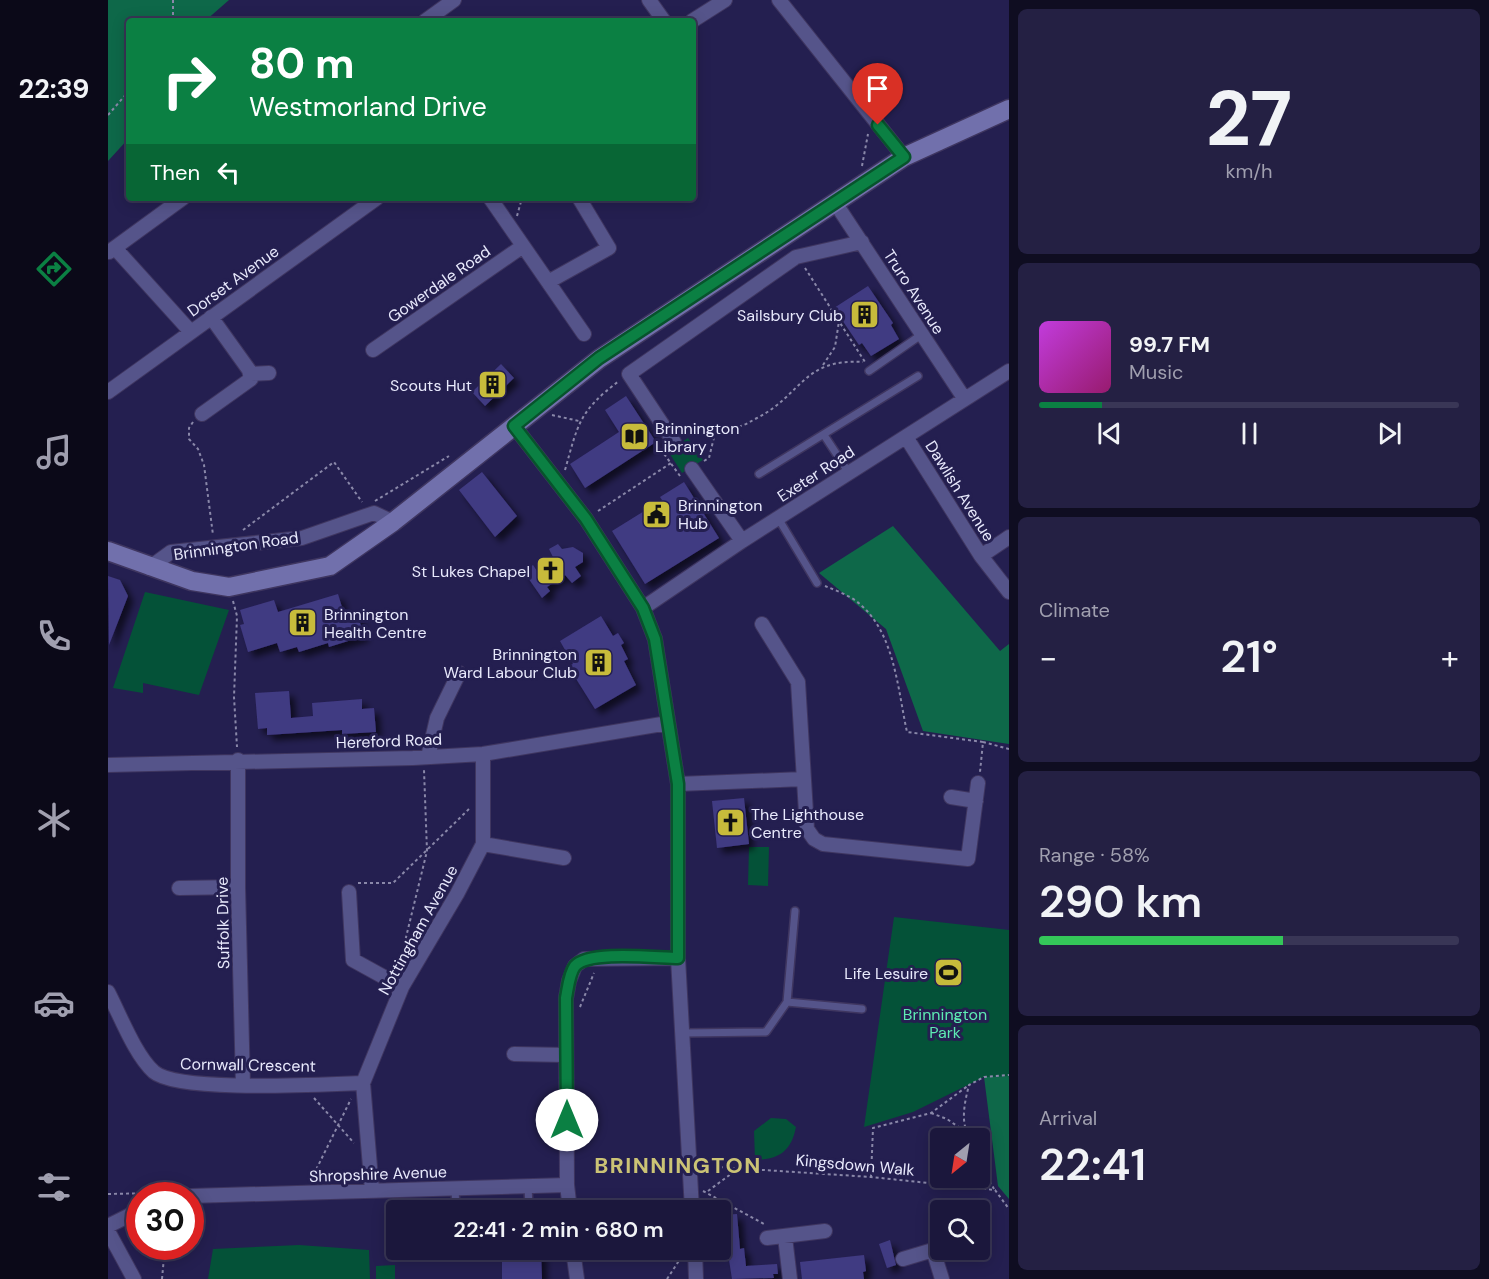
<!DOCTYPE html>
<html lang="en">
<head>
<meta charset="utf-8">
<style>
  :root { --surface:#1b173c; --page:#242043; --text:#f1f3f6; --muted:#a09faf; --line:#393656; --accent:#0b8043 }
  body { margin:0; font-family:"DM Sans",sans-serif; background:var(--page); color:var(--text); height:100vh; display:flex; flex-direction:column; font-size:22px; white-space:nowrap }
  * { box-sizing:border-box; margin:0 }
  p { font-size:20px; color:var(--muted) }
  .icon { flex:none; width:33px; height:33px; fill:none; stroke:currentColor; stroke-width:2; stroke-linecap:round; stroke-linejoin:round }
  .map { position:relative; flex:1; overflow:hidden }
  .details { display:flex; flex-direction:column; gap:9px; padding:9px; background:#0f0d21; width:480px }
  .details>* { flex:none }
  .banner { position:absolute; left:18px; top:18px; width:570px; height:183px; border-radius:6px; box-shadow:0 3px 15px #0003,0 0 0 2px var(--line); background:#0b8043; color:#fff; overflow:hidden }
  .needle { width:39px; rotate:210deg }
  .fabs { position:absolute; left:822px; top:1128px; display:grid; gap:12px }
  .fabs a { display:grid; place-items:center; width:60px; height:60px; border-radius:6px; background:var(--surface); box-shadow:0 3px 15px #0003,0 0 0 2px var(--line); font-size:30px }
  .speed { position:absolute; left:18px; top:1182px; display:flex; gap:12px; font-size:30px; font-weight:700; text-align:center }
  .speed>* { display:grid; place-content:center; width:78px; height:78px; border-radius:50%; background:var(--surface); box-shadow:0 3px 15px #0003,0 0 0 2px var(--line); line-height:1 }
  .speed .limit { border:9px solid #d22; background:#fff; color:#111 }
  .pin { position:absolute; display:grid; place-items:center; width:51px; height:51px; color:#fff; margin:-62px -26px; border-radius:50% 50% 50% 0; rotate:-45deg; box-shadow:0 0 6px #0007 }
  .pin .icon { rotate:45deg }
  .me { position:absolute; width:66px; margin:-33px; rotate:0deg; stroke-linejoin:round; filter:drop-shadow(0 0 4px #0008) }
  .turn { display:flex; align-items:center; gap:21px; height:126px; padding:0 24px; font-size:27px }
  .turn .icon { width:78px; height:78px; stroke-width:2.5 }
  .turn b { display:block; font-size:42px; line-height:51px }
  .then { display:flex; align-items:center; height:57px; padding:0 24px; background:#0003; gap:12px; font-size:22px }
  .big { font-size:45px; font-weight:600; line-height:1.1 }
  .details .card { flex:1; display:flex; flex-direction:column; justify-content:center; gap:9px; min-width:0; padding:0 21px; border-radius:9px; background:var(--page) }
  .details .dial { align-items:center; gap:0 }
  .dial b { font-size:78px; line-height:1 }
  .song { display:flex; align-items:center; gap:18px }
  .cover { width:72px; height:72px; border-radius:9px; background:linear-gradient(135deg,hsl(290 70% 55%),hsl(320 70% 35%)) }
  .played { height:6px; border-radius:3px; background:linear-gradient(90deg,var(--accent) 15%,var(--line) 15%) }
  .keys { display:flex; justify-content:space-around; direction:ltr }
  .heat { display:flex; justify-content:space-between; align-items:center; font-size:33px; direction:ltr }
  .charge { height:9px; border-radius:4px; background:linear-gradient(90deg,#34c759 58%,var(--line) 0) }
  .trip { position:absolute; left:278px; top:1200px; width:345px; height:60px; border-radius:6px; background:var(--surface); box-shadow:0 3px 15px #0003,0 0 0 2px var(--line); font-weight:600; line-height:60px; text-align:center }
  main { display:flex; flex:1; min-height:0 }
  .tab-bar { display:flex; flex-direction:column; width:108px; justify-content:space-around; align-items:center; background:#0b0918; color:var(--muted) }
  .tab-bar .icon { width:42px; height:42px }
  .tab-bar .selected { color:var(--accent) }
  .tab-bar b { font-size:27px; color:var(--text) }
  .map>svg:first-child { display:block }
  .green { fill:#045238 }
  .forest { fill:#0e6849 }
  .building { fill:#413a82; filter:url(#shadow) }
  .lines { fill:none; stroke-linecap:round; stroke-linejoin:round }
  .lane-casing { stroke:#3f3660; stroke-width:10 }
  .street-casing { stroke:#3f3660; stroke-width:16 }
  .secondary-casing { stroke:#3f3660; stroke-width:21 }
  .path { stroke:#8a88a9; stroke-width:2; stroke-dasharray:3 3; stroke-linecap:butt }
  .lane { stroke:#55548a; stroke-width:7 }
  .street { stroke:#55548a; stroke-width:14 }
  .secondary { stroke:#7170ac; stroke-width:18 }
  .route-casing { stroke:#07532c; stroke-width:15 }
  .route { stroke:#0b8043; stroke-width:10 }
  .labels { text-anchor:middle; dominant-baseline:central; stroke-width:6; stroke-linejoin:round; paint-order:stroke }
  .street-label { font-size:16px; fill:#e8e9fc; stroke:#241f50 }
  .poi-label { font-size:16px; fill:#e8e9fc; stroke:#241f50; text-anchor:end }
  .park-label { font-size:16px; fill:#5eebb3; stroke:#241f50 }
  .district-label { font-size:22px; font-weight:bold; letter-spacing:1.5px; fill:#cbc375; stroke:#241f50 }
</style>
</head>
<body>
<main>
<nav class="tab-bar">
<b>22:39</b>
<svg class="icon selected" aria-label="directions" viewBox="0 0 24 24"><path d="M12 3l9 9-9 9-9-9zM9 14v-3h6M13 9l2 2-2 2"/></svg>
<svg class="icon" aria-label="music" viewBox="0 0 24 24"><path d="M9 18V5l10-2v13"/><circle cx="6" cy="18" r="3"/><circle cx="16" cy="16" r="3"/></svg>
<svg class="icon" aria-label="phone" viewBox="0 0 24 24"><path d="M5 4h4l2 5-3 2q2 4 5 5l2-3 5 2v4C11 20 4 13 5 4z"/></svg>
<svg class="icon" aria-label="climate" viewBox="0 0 24 24"><path d="M12 3v18M4 7l16 10M4 17L20 7"/></svg>
<svg class="icon" aria-label="car" viewBox="0 0 24 24"><path d="M5 17H2v-5l4-1 3-4h7l3 4 3 1v5h-3M9 17h6M6 11h13"/><circle cx="7" cy="17" r="2"/><circle cx="17" cy="17" r="2"/></svg>
<svg class="icon" aria-label="filters" viewBox="0 0 24 24"><path d="M4 7h16M4 17h16"/><circle cx="9" cy="7" r="2"/><circle cx="15" cy="17" r="2"/></svg>
</nav>
<div class="map">
<svg width="901" height="1279" viewBox="0 0 901 1279">
  <defs>
    <filter id="shadow"><feDropShadow dx="5.5" dy="5.5" stdDeviation="3" flood-color="#0009"/></filter>
  </defs>
  <rect width="100%" height="100%" fill="#241f50"/>
  <path class="green" d="M 580,438 L 595,460 L 574,473 L 560,451 Z
    M 37,592 L 121,610 L 91,695 L 35,683 L 35,693 L 5,688 Z
    M 641,847 L 661,847 L 660,886 L 640,885 Z
    M 786,917 L 901,930 L 901,1076 L 876,1077 L 805,1112 L 756,1127 Z
    M 663,1118 L 678,1119 L 688,1127 C 683,1152 671,1159 647,1160 L 646,1131 Z
    M 191,1245 L 261,1250 L 262,1279 L 100,1279 L 105,1249 Z
    M 287,1265 L 287,1279 L 268,1279 L 268,1266 Z"/>
  <path class="forest" d="M 0,0 L 121,0 L 97,21 L 21,21 L 21,138 L 0,161 Z
    M 785,526 L 892,651 L 901,644 L 901,744 L 815,731 L 778,629 L 711,573 Z
    M 901,1076 L 901,1199 L 890,1186 L 876,1077 Z"/>
  <path class="building" d="M 760,286 L 785,323 L 783,325 L 791,339 L 763,356 L 754,343 L 751,345 L 726,308 Z
    M 393,364 L 406,378 L 377,406 L 364,392 Z
    M 518,396 L 548,442 L 477,488 L 462,464 L 511,432 L 497,410 Z
    M 374,472 L 409,516 L 387,537 L 351,490 Z
    M 576,482 L 611,538 L 537,584 L 504,531 L 554,500 L 552,497 Z
    M 450,544 L 454,549 L 465,547 L 475,553 L 475,562 L 467,567 L 473,576 L 464,583 L 457,575 L 439,587 L 442,591 L 434,598 L 416,572 L 425,565 L 429,571 L 446,559 L 441,549 Z
    M 0,576 L 12,580 L 20,596 L 1,645 Z
    M 230,594 L 237,617 L 249,613 L 256,636 L 221,647 L 220,643 L 191,652 L 189,647 L 172,652 L 169,643 L 140,652 L 132,625 L 136,624 L 132,610 L 166,600 L 170,612 Z
    M 493,616 L 505,636 L 510,633 L 516,643 L 513,645 L 520,659 L 516,661 L 528,685 L 487,709 L 460,666 L 465,664 L 452,641 Z
    M 181,691 L 183,718 L 205,716 L 204,703 L 254,699 L 254,709 L 266,708 L 268,732 L 234,734 L 234,730 L 159,735 L 159,728 L 150,729 L 147,693 Z
    M 636,798 L 641,844 L 609,848 L 604,801 Z
    M 629,1214 L 632,1249 L 636,1248 L 638,1266 L 669,1264 L 670,1274 L 665,1274 L 666,1278 L 624,1279 L 614,1215 Z
    M 782,1240 L 788,1265 L 779,1268 L 771,1244 Z
    M 394,1250 L 433,1250 L 434,1279 L 394,1279 Z
    M 756,1255 L 758,1271 L 755,1272 L 756,1279 L 694,1279 L 692,1262 Z"/>
  <g class="lines">
    <defs>
      <path id="lane" d="M 761,371 L 813,335
        M 716,435 L 741,473
        M 651,474 L 810,376
        M 670,518 L 709,583
        M 679,1002 L 687,911
        M 575,1033 L 658,1032 L 679,1002 L 754,1009
        M 347,1188 L 348,1210 L 421,1208 L 420,1186"/>
      <path id="street" d="M 541,0 L 556,21
        M 671,0 L 796,157
        M 317,21 L 346,0
        M 584,21 L 617,0
        M 382,198 L 476,334
        M 728,204 L 856,398
        M 7,248 L 83,332
        M 1,252 L 75,198
        M 440,282 L 501,248 L 471,198
        M 265,350 L 415,246
        M 143,374 L 161,373
        M 0,392 L 269,198
        M 94,414 L 143,379 L 141,370 L 103,317
        M 406,426 L 478,519 L 535,608 L 547,639 L 570,784 L 570,958 L 584,1210
        M 798,437 L 873,556 L 901,592
        M 566,442 L 521,374 L 688,257 L 754,242
        M 584,469 L 634,541
        M 873,556 L 901,537
        M 41,568 L 63,552 L 194,538 L 266,513 L 285,522
        M 535,608 L 634,541 L 901,371
        M 654,624 L 690,682 L 699,829 L 706,839 L 715,844 L 860,859 L 870,783
        M 320,757 L 329,718 L 351,673
        M 130,760 L 130,887 L 135,1085
        M 0,765 L 305,758 L 375,754 L 560,723
        M 570,784 L 695,779
        M 843,797 L 868,801
        M 375,844 L 456,858
        M 71,888 L 130,887
        M 241,892 L 245,960 L 294,987
        M 0,992 C 12,1015 27,1055 46,1072 C 71,1093 217,1084 255,1083
        M 406,1054 L 458,1055
        M 264,1191 L 255,1083 L 294,987 L 349,894 L 375,844 L 375,754
        M 82,1196 L 459,1185
        M 462,1210 L 459,1185 L 458,998 L 461,981 L 467,966 L 476,959 L 570,958
        M 0,1226 L 32,1210
        M 0,1231 L 26,1279
        M 677,1237 L 682,1279
        M 659,1238 L 717,1231
        M 465,1250 L 469,1279
        M 587,1250 L 588,1279
        M 795,1259 L 825,1250 L 834,1279"/>
      <path id="secondary" d="M 0,551 L 84,581 L 121,587 L 222,566 L 285,522 L 491,359 L 796,157 L 901,109"/>
    </defs>
    <use href="#lane" class="lane-casing"/>
    <use href="#street" class="street-casing"/>
    <use href="#secondary" class="secondary-casing"/>
    <path class="path" d="M 65,0 L 65,21
      M 0,115 L 21,91
      M 754,166 L 760,134
      M 409,216 L 414,198
      M 697,268 L 757,362
      M 715,365 L 727,347 L 731,321
      M 444,415 L 471,421
      M 85,422 L 81,428 L 81,439 L 90,449 L 96,465 L 105,535
      M 578,434 C 591,424 615,430 632,426 C 638,425 643,421 649,418 C 694,395 695,358 755,362
      M 556,450 L 554,451 L 572,476
      M 596,461 L 601,458 L 608,429
      M 457,470 C 470,424 471,411 511,381
      M 267,501 L 341,456
      M 490,511 L 563,463
      M 135,530 L 226,462 L 254,502
      M 717,586 C 729,591 744,596 754,606 C 787,636 790,691 799,732 L 875,742 L 872,772
      M 125,601 L 129,616 L 126,697 L 129,747
      M 875,742 L 901,749
      M 250,883 L 285,883 L 361,809
      M 292,962 L 319,851 L 316,770
      M 472,1007 L 486,973
      M 206,1098 L 246,1143
      M 823,1113 L 839,1119 L 859,1133
      M 863,1138 C 851,1125 857,1101 861,1085 L 876,1077 L 901,1075
      M 872,1148 L 876,1153 L 876,1170 L 886,1189
      M 594,1166 L 763,1177 L 887,1190 L 901,1209
      M 763,1177 L 765,1128 L 823,1113 L 861,1085
      M 203,1180 L 243,1099
      M 595,1191 L 658,1225
      M 600,1191 L 631,1168
      M 0,1194 L 48,1193 L 54,1196
      M 54,1279 L 57,1246
      M 559,1279 L 574,1256"/>
    <use href="#lane" class="lane"/>
    <use href="#street" class="street"/>
    <use href="#secondary" class="secondary"/>
  </g>
  <g class="lines">
    <defs>
      <path id="route" d="M 459,1120 L 458,998 C 460,988 461,974 467,966 C 481,950 549,958 570,958 L 570,784 L 547,639 L 535,608 L 478,519 L 406,426 L 491,358 L 796,157 L 770,125"/>
    </defs>
    <use href="#route" class="route-casing"/>
    <use href="#route" class="route"/>
  </g>
  <defs>
    <symbol id="building-square" viewBox="-11 -11 22 22"><rect x="-9" y="-9" width="18" height="18" rx="4" fill="#c7bb3b" stroke="#241f50"/><path d="M-4-6H4V6H1V3H-1V6H-4ZM-2.5-4.3h1.7v1.8h-1.7ZM.8-4.3h1.7v1.8H.8ZM-2.5-1h1.7V.8h-1.7ZM.8-1h1.7V.8H.8Z" fill="#111"/></symbol>
    <symbol id="library-square" viewBox="-11 -11 22 22"><rect x="-9" y="-9" width="18" height="18" rx="4" fill="#c7bb3b" stroke="#241f50"/><path d="M-6-4Q-3-5.5-.7-3.5V5Q-3 3-6 4ZM6-4Q3-5.5 .7-3.5V5Q3 3 6 4Z" fill="#111"/></symbol>
    <symbol id="civic-square" viewBox="-11 -11 22 22"><rect x="-9" y="-9" width="18" height="18" rx="4" fill="#c7bb3b" stroke="#241f50"/><path d="M-.6-6.5H3V-4.5H.6V-3L4-1V1h2V6H-6V1h2V-1L-.6-3ZM-1.2 2.5V6h2.4V2.5Z" fill="#111"/></symbol>
    <symbol id="church-square" viewBox="-11 -11 22 22"><rect x="-9" y="-9" width="18" height="18" rx="4" fill="#c7bb3b" stroke="#241f50"/><path d="M-1.2-6h2.4v3.5h3.3v2.4h-3.3V6h-2.4V-.1h-3.3v-2.4h3.3Z" fill="#111"/></symbol>
    <symbol id="stadium-square" viewBox="-11 -11 22 22"><rect x="-9" y="-9" width="18" height="18" rx="4" fill="#c7bb3b" stroke="#241f50"/><path d="M0-5a6.5 5 0 1 0 0 10a6.5 5 0 1 0 0-10ZM-3.5-1.8h7v3.6h-7Z" fill="#111"/></symbol>
  </defs>
  <g fill-rule="evenodd">
    <use href="#building-square" x="740" y="298" width="33" height="33"/>
    <use href="#building-square" x="368" y="368" width="33" height="33"/>
    <use href="#library-square" x="510" y="420" width="33" height="33"/>
    <use href="#civic-square" x="532" y="498" width="33" height="33"/>
    <use href="#church-square" x="426" y="554" width="33" height="33"/>
    <use href="#building-square" x="178" y="606" width="33" height="33"/>
    <use href="#building-square" x="474" y="646" width="33" height="33"/>
    <use href="#church-square" x="606" y="806" width="33" height="33"/>
    <use href="#stadium-square" x="824" y="956" width="33" height="33"/>
  </g>
  <g class="labels">
    <g class="street-label">
      <text transform="translate(125 281) rotate(-36)">Dorset Avenue</text>
      <text transform="translate(331 284) rotate(-35)">Gowerdale Road</text>
      <text transform="translate(806 292) rotate(57)">Truro Avenue</text>
      <text transform="translate(708 474) rotate(-33)">Exeter Road</text>
      <text transform="translate(852 491) rotate(58)">Dawlish Avenue</text>
      <text transform="translate(128 546) rotate(-8)">Brinnington Road</text>
      <text transform="translate(281 741) rotate(-2)">Hereford Road</text>
      <text transform="translate(115 923) rotate(-91)">Suffolk Drive</text>
      <text transform="translate(310 930) rotate(-61)">Nottingham Avenue</text>
      <text transform="translate(140 1065) rotate(1)">Cornwall Crescent</text>
      <text transform="translate(747 1165) rotate(5)">Kingsdown Walk</text>
      <text transform="translate(270 1174) rotate(-2)">Shropshire Avenue</text>
    </g>
    <g class="poi-label">
      <text x="735" y="315">Sailsbury Club</text>
      <text x="364" y="385">Scouts Hut</text>
      <text x="547" y="428" text-anchor="start">Brinnington<tspan x="547" dy="18">Library</tspan></text>
      <text x="570" y="505" text-anchor="start">Brinnington<tspan x="570" dy="18">Hub</tspan></text>
      <text x="422" y="571">St Lukes Chapel</text>
      <text x="216" y="614" text-anchor="start">Brinnington<tspan x="216" dy="18">Health Centre</tspan></text>
      <text x="469" y="654">Brinnington<tspan x="469" dy="18">Ward Labour Club</tspan></text>
      <text x="643" y="814" text-anchor="start">The Lighthouse<tspan x="643" dy="18">Centre</tspan></text>
      <text x="820" y="973">Life Lesuire</text>
    </g>
    <g class="park-label">
      <text x="837" y="1014">Brinnington<tspan x="837" dy="18">Park</tspan></text>
    </g>
    <g class="district-label">
      <text x="570" y="1165">BRINNINGTON</text>
    </g>
  </g>
</svg>
<div class="fabs">
<a><svg class="needle" viewBox="-14 -14 28 28"><path d="M0-13l5 13h-10z" fill="#e53935"/><path d="M0 13l5-13h-10z" fill="#a09faf"/></svg></a>
<a><svg class="icon" aria-label="search" viewBox="0 0 24 24"><circle cx="10" cy="10" r="6"/><path d="M15 15l6 6"/></svg></a>
</div>
<div class="speed"><div class="limit">30</div></div>
<div class="pin" style="left:770px;top:125px;background:#d93025"><svg class="icon" aria-label="arrive" viewBox="0 0 24 24"><path d="M6 21V4h12l-3 4 3 4H6"/></svg></div>
<svg class="me" style="left:459px;top:1120px" viewBox="-20 -20 40 40"><circle r="19" fill="#fff"/><path d="M0-13L10 11 0 6-10 11z" fill="#0b8043"/></svg>
<div class="trip">22:41 · 2 min · 680 m</div>
<div class="banner">
<div class="turn"><svg class="icon" aria-label="right" viewBox="0 0 24 24"><path d="M7 20v-9h11M14 6l5 5-5 5"/></svg><div><b>80 m</b>Westmorland Drive</div></div>
<div class="then">Then<svg class="icon" aria-label="left" viewBox="0 0 24 24"><path d="M17 20v-9H6M10 6l-5 5 5 5"/></svg></div>
</div>
</div>
<section class="details">
<div class="card dial"><b>27</b><p>km/h</p></div>
<div class="card">
<div class="song"><i class="cover"></i><div><b>99.7 FM</b><p>Music</p></div></div>
<div class="played"></div>
<div class="keys"><svg class="icon" aria-label="previous" viewBox="0 0 24 24"><path d="M18 5L8 12l10 7zM5 5v14"/></svg><svg class="icon" aria-label="pause" viewBox="0 0 24 24"><path d="M8 5v14M16 5v14"/></svg><svg class="icon" aria-label="next" viewBox="0 0 24 24"><path d="M6 5l10 7-10 7zM19 5v14"/></svg></div>
</div>
<div class="card"><p>Climate</p>
<div class="heat"><a>−</a><b class="big">21°</b><a>+</a></div>
</div>
<div class="card"><p>Range · 58%</p><b class="big">290 km</b><div class="charge"></div></div>
<div class="card"><p>Arrival</p><b class="big">22:41</b></div>
</section>
</main>
</body>
</html>
